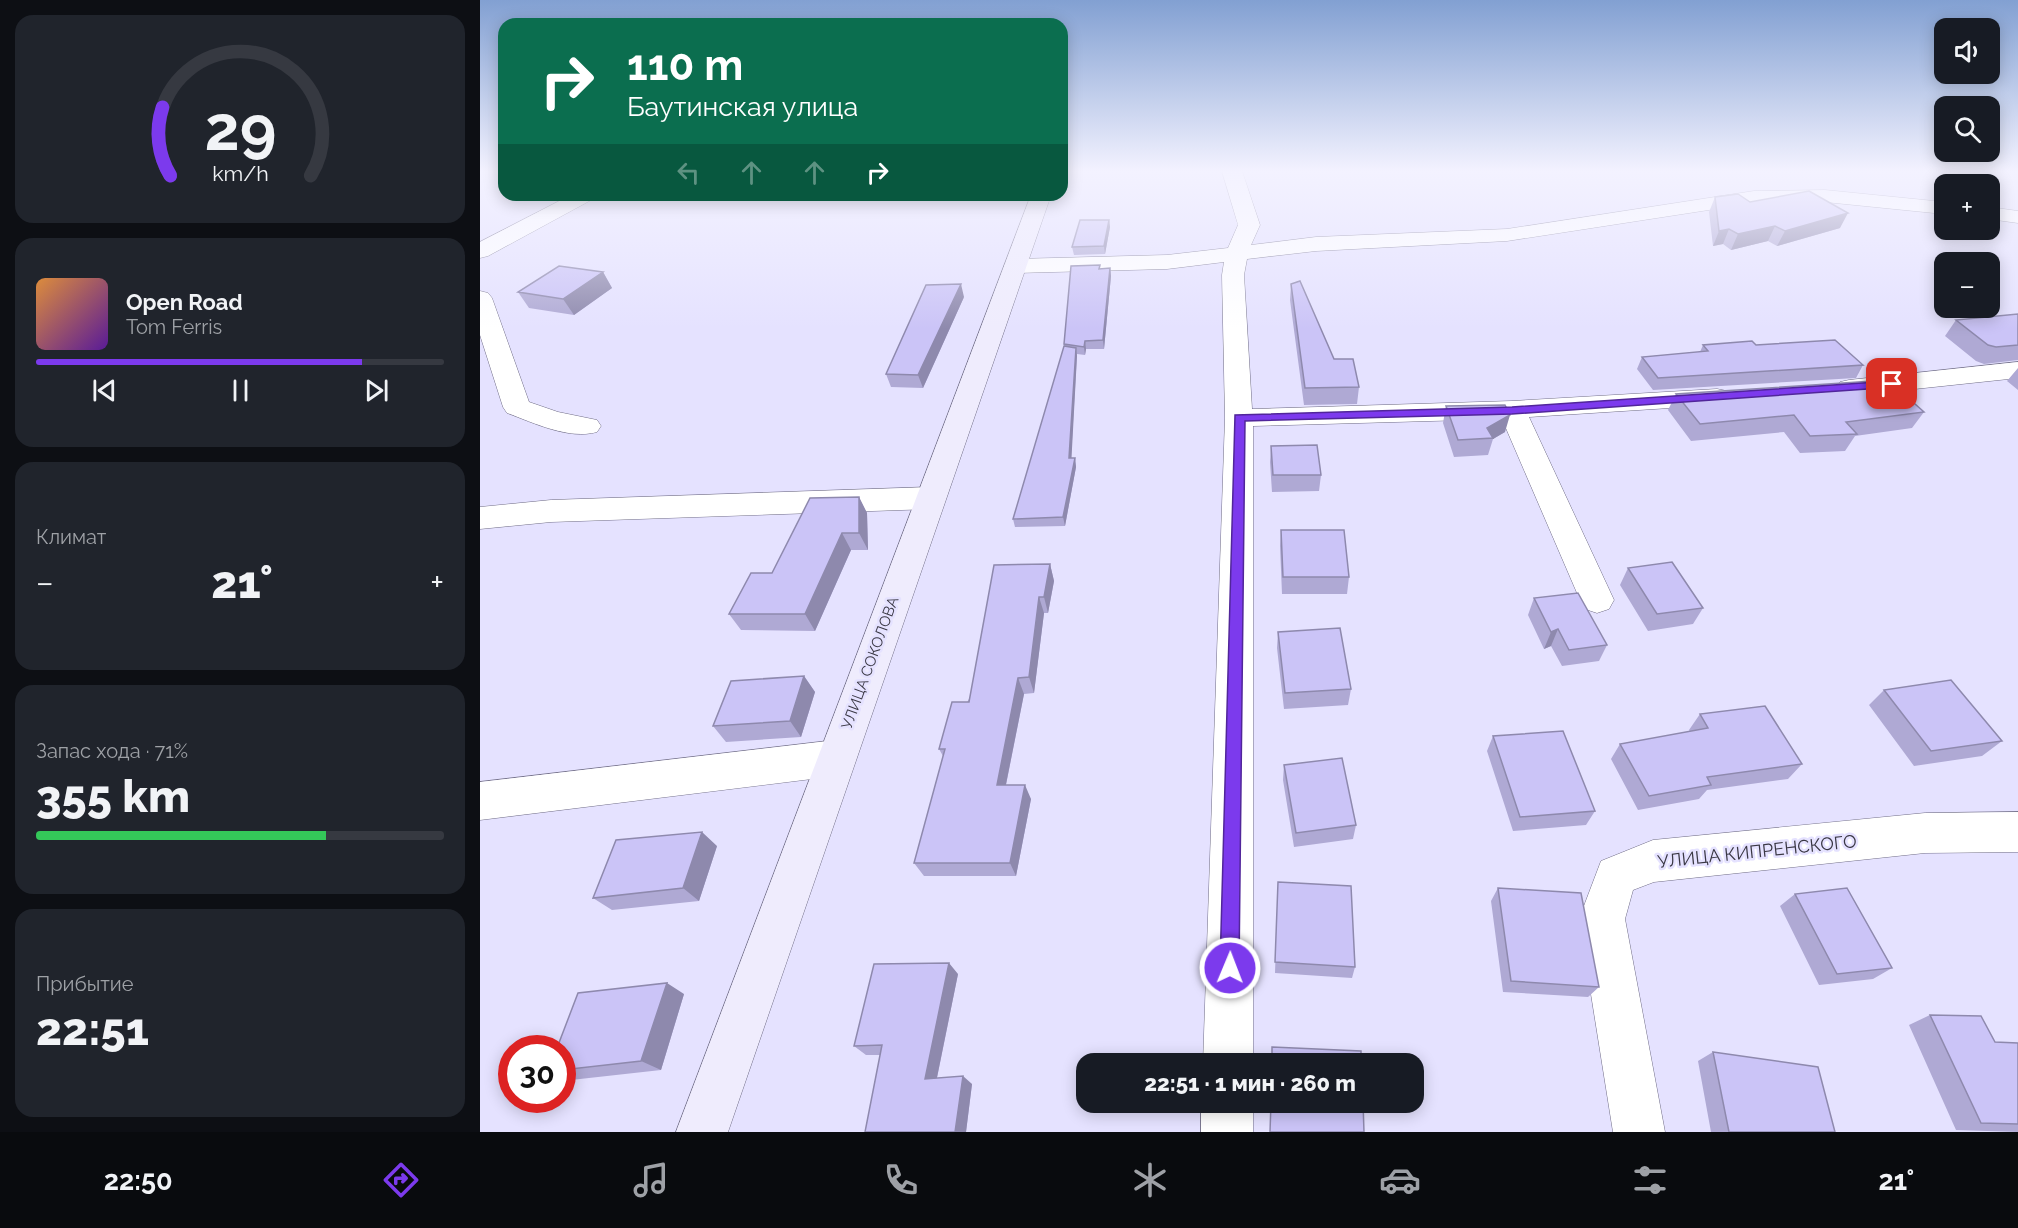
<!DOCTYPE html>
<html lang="ru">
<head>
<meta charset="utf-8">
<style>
  :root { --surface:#171b24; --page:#20242c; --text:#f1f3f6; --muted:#9ea1a6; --line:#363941; --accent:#7c3aed }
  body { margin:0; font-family:Raleway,sans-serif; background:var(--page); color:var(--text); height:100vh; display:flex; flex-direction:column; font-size:22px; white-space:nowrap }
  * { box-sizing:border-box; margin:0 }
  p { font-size:20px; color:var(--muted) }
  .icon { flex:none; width:33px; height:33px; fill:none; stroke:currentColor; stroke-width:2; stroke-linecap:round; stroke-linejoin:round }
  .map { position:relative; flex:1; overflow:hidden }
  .details { display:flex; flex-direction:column; gap:15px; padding:15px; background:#0d0f14; width:480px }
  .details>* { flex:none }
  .hud { position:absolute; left:18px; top:18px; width:570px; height:183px; border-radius:18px; box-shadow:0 3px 15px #0003; background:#0b6e4f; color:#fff; overflow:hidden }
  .controls { position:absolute; left:1454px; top:18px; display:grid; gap:12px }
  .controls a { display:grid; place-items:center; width:66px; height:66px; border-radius:12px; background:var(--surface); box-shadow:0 3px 15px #0003; font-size:30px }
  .speed { position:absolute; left:18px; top:1035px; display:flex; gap:12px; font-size:30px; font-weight:700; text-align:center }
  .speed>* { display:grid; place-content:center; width:78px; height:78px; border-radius:50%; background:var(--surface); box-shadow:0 3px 15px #0003; line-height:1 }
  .speed .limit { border:9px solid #d22; background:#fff; color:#111 }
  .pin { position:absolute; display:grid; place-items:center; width:51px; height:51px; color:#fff; margin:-26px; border-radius:12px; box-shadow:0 3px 9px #0006 }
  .me { position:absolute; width:66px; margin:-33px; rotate:1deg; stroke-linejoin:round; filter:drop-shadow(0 0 4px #0008) }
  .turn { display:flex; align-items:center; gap:21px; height:126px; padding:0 30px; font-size:27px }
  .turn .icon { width:78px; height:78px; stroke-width:2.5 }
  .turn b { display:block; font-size:42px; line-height:51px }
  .lanes { display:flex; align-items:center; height:57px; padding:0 30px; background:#0003; justify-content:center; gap:30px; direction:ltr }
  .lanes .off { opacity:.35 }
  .big { font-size:45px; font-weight:800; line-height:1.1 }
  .details .widget { flex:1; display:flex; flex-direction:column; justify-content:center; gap:9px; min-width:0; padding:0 21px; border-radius:18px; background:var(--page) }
  .details .dial { align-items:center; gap:0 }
  .dial svg { height:156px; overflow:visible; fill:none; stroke:var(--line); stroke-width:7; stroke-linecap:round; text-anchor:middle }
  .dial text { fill:var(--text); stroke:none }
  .song { display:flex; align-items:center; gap:18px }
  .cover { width:72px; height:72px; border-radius:9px; background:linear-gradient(135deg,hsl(30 70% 55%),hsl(270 70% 35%)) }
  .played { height:6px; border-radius:3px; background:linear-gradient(90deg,var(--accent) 80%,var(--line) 80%) }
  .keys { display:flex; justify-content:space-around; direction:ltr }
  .heat { display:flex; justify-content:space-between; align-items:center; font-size:33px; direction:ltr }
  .charge { height:9px; border-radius:4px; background:linear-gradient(90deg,#34c759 71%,var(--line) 0) }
  .trip { position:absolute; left:596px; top:1053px; width:348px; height:60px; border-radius:18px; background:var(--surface); box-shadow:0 3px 15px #0003; font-weight:800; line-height:60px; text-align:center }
  .tabs { display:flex; height:96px; justify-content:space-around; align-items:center; background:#090b0e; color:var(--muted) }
  .tabs .icon { width:42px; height:42px }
  .tabs .active { color:var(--accent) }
  .tabs b { font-size:27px; color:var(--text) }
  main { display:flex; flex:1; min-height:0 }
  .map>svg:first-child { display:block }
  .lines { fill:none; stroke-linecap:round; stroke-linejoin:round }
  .minor-casing { stroke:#706d86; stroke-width:1 }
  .secondary-casing { stroke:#706d86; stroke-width:1 }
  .minor { fill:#fff; fill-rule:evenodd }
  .secondary { fill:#efecfd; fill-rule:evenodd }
  .wall { fill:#afa9d4 }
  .shaded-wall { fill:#8e89ad }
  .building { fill:#cbc4f7; stroke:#8e89ad; stroke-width:1.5 }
  .route { fill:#7c3aed; stroke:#51269a; stroke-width:1.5 }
  .labels { text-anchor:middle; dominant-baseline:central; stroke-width:5; stroke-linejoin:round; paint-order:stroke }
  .street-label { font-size:15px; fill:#393743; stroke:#e5e2ff }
  .near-street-label { font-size:18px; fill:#393743; stroke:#e5e2ff }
</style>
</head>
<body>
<main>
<section class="details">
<div class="widget dial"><svg viewBox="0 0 100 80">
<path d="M14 69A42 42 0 1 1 86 69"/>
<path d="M14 69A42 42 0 0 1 10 34" stroke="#7c3aed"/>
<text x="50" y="56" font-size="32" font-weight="700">29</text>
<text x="50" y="72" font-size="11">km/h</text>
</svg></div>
<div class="widget">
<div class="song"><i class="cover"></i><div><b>Open Road</b><p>Tom Ferris</p></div></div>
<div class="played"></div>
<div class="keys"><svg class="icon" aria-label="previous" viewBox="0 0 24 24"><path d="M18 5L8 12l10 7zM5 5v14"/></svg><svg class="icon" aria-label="pause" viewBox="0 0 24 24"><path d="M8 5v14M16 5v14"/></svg><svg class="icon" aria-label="next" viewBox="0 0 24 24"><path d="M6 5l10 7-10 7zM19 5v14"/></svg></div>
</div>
<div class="widget"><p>Климат</p>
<div class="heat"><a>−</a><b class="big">21°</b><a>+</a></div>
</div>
<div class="widget"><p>Запас хода · 71%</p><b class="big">355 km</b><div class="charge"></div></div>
<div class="widget"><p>Прибытие</p><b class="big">22:51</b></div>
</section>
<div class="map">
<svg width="1538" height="1132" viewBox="0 0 1538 1132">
  <rect width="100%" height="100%" fill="#e5e2ff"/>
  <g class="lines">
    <defs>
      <path id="minor" d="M 742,171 L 762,171 L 780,225 L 771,245 L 836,237 L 1027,229 L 1274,191 L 1345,190 L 1464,202 L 1464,214 L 1345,202 L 1274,203 L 1027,241 L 836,251 L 767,259 L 764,275 L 772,409 L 1032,401 L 1237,389 L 1247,391 L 1251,397 L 1247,403 L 1237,405 L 1049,417 L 1134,600 L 1129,609 L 1117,613 L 1105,609 L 1100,600 L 1022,419 L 773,426 L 773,1064 L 723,1064 L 745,418 L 742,275 L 744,262 L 687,269 L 535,273 L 527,271 L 524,266 L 527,261 L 535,259 L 687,255 L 748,248 L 758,225 Z
        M 91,195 L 116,195 L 113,199 L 8,256 L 0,258 L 0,242 Z
        M 1509,207 L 1538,211 L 1538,223 L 1509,219 Z
        M 0,291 L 8,293 L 12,298 L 49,402 L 78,412 L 117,420 L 121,426 L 117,432 C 89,440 54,423 27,413 L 23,407 L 0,335 Z
        M 1538,362 L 1538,378 L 1369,396 L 1360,394 L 1356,388 L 1360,382 L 1369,380 Z
        M 451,487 L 462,491 L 466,498 L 462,505 L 451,509 L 71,522 L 0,529 L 0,507 L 71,500 Z
        M 356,740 L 370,745 L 376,758 L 370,771 L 356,776 L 0,820 L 0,782 Z
        M 1538,812 L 1538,852 L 1445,853 L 1174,882 L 1153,890 L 1145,919 L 1185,1132 L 1133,1132 L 1099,919 L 1121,861 L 1173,840 L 1445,813 Z
        M 721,1102 L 773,1102 L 773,1132 L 721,1132 Z"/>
      <path id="secondary" d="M 551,195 L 571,195 L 248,1132 L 196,1132 Z"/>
    </defs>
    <use href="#minor" class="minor-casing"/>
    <use href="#secondary" class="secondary-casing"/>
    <use href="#minor" class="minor"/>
    <use href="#secondary" class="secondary"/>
  </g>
  <path class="wall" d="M 1235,197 L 1270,202 L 1360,228 L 1297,246 L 1288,241 L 1251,250 L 1243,244 L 1233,246 L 1229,212 Z
    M 629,220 L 630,227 L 625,254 L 594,255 L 592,247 Z
    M 630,268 L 631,276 L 624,349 L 606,349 L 605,355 L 597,354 L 591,458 L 595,458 L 596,467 L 585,526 L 535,527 L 533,519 L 584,346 L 584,344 L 620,269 Z
    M 123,272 L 132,288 L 94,315 L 49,308 L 38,292 Z
    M 811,284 L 854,359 L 879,387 L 877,404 L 824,405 L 810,300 Z
    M 484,297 L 443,388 L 411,387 L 406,374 Z
    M 1538,314 L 1538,360 L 1504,364 L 1496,361 L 1465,336 L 1476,320 Z
    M 1223,345 L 1276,345 L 1383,365 L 1376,378 L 1173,390 L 1157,369 L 1162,357 L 1220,352 Z
    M 1538,368 L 1538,390 L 1527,381 Z
    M 1196,394 L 1444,412 L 1432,428 L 1375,436 L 1365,451 L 1320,453 L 1304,432 L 1211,441 L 1188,410 Z
    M 966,406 L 1025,432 L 1013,439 L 1008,455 L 974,457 L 963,423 Z
    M 791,446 L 841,475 L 839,491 L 792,492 L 790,462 Z
    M 379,497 L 387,513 L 388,550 L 371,550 L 335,631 L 261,630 L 249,614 L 292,573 Z
    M 801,530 L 869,577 L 867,594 L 802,594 L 800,546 Z
    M 570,564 L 574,581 L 568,613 L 564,613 L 554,693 L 544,694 L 526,785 L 551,799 L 536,876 L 444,876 L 434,863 L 463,756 L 459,749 Z
    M 1148,568 L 1223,608 L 1213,624 L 1168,631 L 1140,585 Z
    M 1054,598 L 1127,645 L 1119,661 L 1082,666 L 1071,646 L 1064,649 L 1048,615 Z
    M 798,632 L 871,689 L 868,705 L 804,709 L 797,648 Z
    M 324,676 L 335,692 L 321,737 L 246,742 L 233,726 Z
    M 1404,690 L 1522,741 L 1502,756 L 1434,766 L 1389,705 Z
    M 1220,714 L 1322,764 L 1308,779 L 1227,790 L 1219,799 L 1158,810 L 1131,759 L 1140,744 L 1210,732 L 1209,730 Z
    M 1013,736 L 1115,811 L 1106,825 L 1033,831 L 1007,751 Z
    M 804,765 L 876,825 L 873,839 L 814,847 L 803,780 Z
    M 237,846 L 219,901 L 132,910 L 113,898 Z
    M 798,882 L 875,967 L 872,978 L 795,973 Z
    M 1018,888 L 1119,987 L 1108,997 L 1023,992 L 1011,901 Z
    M 1315,894 L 1412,968 L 1393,979 L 1339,985 L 1300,906 Z
    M 478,974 L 457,1078 L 492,1084 L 486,1132 L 385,1132 L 400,1055 L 386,1055 L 374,1046 Z
    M 204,994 L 181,1070 L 91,1080 L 82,1077 L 82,1048 Z
    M 1450,1015 L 1515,1042 L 1538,1043 L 1538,1132 L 1476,1130 L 1429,1025 Z
    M 1233,1052 L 1355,1132 L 1231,1132 L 1218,1061 Z"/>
  <path class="shaded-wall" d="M 1368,213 L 1360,228 L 1297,246 L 1305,231 Z
    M 629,220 L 630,227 L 625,254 L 624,246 Z
    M 1295,226 L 1288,241 L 1251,250 L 1258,234 Z
    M 1249,229 L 1243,244 L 1233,246 L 1239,231 Z
    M 630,268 L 631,276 L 624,349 L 623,340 Z
    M 123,272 L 132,288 L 94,315 L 83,299 Z
    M 481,284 L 484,297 L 443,388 L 438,375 Z
    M 605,341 L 606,349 L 605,355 L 604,347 Z
    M 596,348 L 597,356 L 591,467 L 589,458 Z
    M 1030,415 L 1025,432 L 1013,439 L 1007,428 Z
    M 595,458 L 596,467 L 585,526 L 583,517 Z
    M 379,497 L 387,513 L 388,550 L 379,533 Z
    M 362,533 L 371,550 L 335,631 L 325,614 Z
    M 570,564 L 574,581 L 568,613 L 564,597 Z
    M 559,597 L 564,613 L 554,693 L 549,677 Z
    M 1078,629 L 1071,646 L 1064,649 L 1071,632 Z
    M 324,676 L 335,692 L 321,737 L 310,721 Z
    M 538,678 L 544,694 L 523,799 L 517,785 Z
    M 545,785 L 551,799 L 536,876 L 530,863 Z
    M 222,832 L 237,846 L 219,901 L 203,888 Z
    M 469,963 L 478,974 L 455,1087 L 445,1079 Z
    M 187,983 L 204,994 L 181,1070 L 161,1061 Z
    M 483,1076 L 492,1084 L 486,1132 L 475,1132 Z"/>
  <path class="building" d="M 1329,191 L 1368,213 L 1305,231 L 1295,226 L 1258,234 L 1249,229 L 1239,231 L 1235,197 L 1258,194 L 1270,202 Z
    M 600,220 L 629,220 L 624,246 L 592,247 Z
    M 620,265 L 619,269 L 630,268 L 623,340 L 605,341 L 604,347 L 584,344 L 591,266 Z
    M 79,266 L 123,272 L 83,299 L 38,292 Z
    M 820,281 L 854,359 L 873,359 L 879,387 L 825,388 L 811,284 Z
    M 481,284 L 438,375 L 406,374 L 446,285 Z
    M 1538,314 L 1538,345 L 1516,347 L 1508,345 L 1476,320 Z
    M 1355,340 L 1383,365 L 1178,378 L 1162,357 L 1228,351 L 1223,345 L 1272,341 L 1276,345 Z
    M 584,346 L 596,348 L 589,458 L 595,458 L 583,517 L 533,519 Z
    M 1408,380 L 1444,412 L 1366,422 L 1377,434 L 1330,436 L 1314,415 L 1220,424 L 1196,394 Z
    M 1025,405 L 1030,415 L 1007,428 L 1013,438 L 978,440 L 966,406 Z
    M 837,445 L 841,475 L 793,475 L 791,446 Z
    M 379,497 L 379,533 L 362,533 L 325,614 L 249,614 L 271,573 L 292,573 L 330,498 Z
    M 801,530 L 864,530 L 869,577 L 803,577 Z
    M 1192,562 L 1223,608 L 1177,614 L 1148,568 Z
    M 570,564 L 564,597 L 559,597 L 549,677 L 538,678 L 517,785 L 545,785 L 530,863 L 434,863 L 465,749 L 459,749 L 472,702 L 489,702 L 514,565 Z
    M 1098,593 L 1127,645 L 1089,650 L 1078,629 L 1071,632 L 1054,598 Z
    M 860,628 L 871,689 L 805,693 L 798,632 Z
    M 324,676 L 310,721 L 233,726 L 251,681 Z
    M 1471,680 L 1522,741 L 1451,751 L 1404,690 Z
    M 1285,706 L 1322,764 L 1227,777 L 1231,785 L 1169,796 L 1140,744 L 1228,728 L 1220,714 Z
    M 1083,731 L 1115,811 L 1040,817 L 1013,736 Z
    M 862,758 L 876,825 L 816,833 L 804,765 Z
    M 222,832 L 203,888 L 113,898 L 136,840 Z
    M 798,882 L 871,886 L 875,967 L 795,962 Z
    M 1018,888 L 1101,893 L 1119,987 L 1031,981 Z
    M 1367,888 L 1412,968 L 1357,974 L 1315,894 Z
    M 469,963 L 445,1079 L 483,1076 L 475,1132 L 385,1132 L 402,1045 L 374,1046 L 394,964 Z
    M 187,983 L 161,1061 L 82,1070 L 82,1048 L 77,1048 L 98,993 Z
    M 1450,1015 L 1501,1016 L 1515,1042 L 1538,1043 L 1538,1124 L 1501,1123 Z
    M 792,1047 L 881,1051 L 881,1064 L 792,1064 Z
    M 1233,1052 L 1338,1067 L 1355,1132 L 1249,1132 Z
    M 791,1102 L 883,1102 L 884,1132 L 790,1132 Z"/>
  <linearGradient id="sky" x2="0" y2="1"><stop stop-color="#82a0d2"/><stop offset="0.52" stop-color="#f3f2ff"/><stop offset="1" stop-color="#f3f2ff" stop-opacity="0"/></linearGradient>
  <rect width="1538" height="329" fill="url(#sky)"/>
  <path class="route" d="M 1412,381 L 1418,384 L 1416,387 L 1032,414 L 765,421 L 759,968 L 756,975 L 750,978 L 743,975 L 740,968 L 755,415 L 1032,407 Z"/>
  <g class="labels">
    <g class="street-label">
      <text transform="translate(390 663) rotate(-70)">УЛИЦА СОКОЛОВА</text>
    </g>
    <g class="near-street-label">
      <text transform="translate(1277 851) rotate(-6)">УЛИЦА КИПРЕНСКОГО</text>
    </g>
  </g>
</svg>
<div class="controls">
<a><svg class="icon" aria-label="sound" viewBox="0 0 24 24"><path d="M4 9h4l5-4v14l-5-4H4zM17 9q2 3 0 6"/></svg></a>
<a><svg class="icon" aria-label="search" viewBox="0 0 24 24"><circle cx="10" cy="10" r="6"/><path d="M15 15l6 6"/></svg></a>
<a>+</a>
<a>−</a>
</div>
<div class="speed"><div class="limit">30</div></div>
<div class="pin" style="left:1412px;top:384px;background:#d93025"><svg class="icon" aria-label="arrive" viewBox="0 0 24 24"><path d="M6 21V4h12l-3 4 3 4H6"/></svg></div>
<svg class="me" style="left:750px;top:968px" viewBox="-20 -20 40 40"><circle r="17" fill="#7c3aed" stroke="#fff" stroke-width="3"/><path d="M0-11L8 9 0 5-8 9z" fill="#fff"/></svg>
<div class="trip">22:51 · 1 мин · 260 m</div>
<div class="hud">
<div class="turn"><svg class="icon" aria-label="right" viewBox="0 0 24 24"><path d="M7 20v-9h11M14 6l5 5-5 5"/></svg><div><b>110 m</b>Баутинская улица</div></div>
<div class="lanes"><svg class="icon off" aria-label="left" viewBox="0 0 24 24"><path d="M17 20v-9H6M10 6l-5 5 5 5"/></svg><svg class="icon off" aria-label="ahead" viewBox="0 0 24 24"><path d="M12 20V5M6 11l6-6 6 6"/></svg><svg class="icon off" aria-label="ahead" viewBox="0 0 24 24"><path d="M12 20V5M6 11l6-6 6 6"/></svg><svg class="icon" aria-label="right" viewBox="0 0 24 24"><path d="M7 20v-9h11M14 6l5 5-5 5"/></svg></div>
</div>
</div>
</main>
<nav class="tabs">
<b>22:50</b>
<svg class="icon active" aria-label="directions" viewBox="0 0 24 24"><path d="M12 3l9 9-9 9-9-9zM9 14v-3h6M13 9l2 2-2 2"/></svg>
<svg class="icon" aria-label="music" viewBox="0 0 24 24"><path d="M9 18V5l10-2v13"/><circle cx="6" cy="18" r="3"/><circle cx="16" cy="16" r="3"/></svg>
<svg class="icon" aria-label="phone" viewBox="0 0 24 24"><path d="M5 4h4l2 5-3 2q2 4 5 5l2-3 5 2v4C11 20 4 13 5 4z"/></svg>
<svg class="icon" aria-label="climate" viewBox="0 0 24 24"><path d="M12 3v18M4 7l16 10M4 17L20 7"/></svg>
<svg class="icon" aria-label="car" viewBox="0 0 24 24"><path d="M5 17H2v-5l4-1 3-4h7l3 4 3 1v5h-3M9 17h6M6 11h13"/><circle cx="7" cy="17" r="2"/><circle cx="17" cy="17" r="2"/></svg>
<svg class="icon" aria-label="filters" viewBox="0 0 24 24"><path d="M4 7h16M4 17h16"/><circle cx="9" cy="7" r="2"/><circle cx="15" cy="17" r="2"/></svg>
<b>21°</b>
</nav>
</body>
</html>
